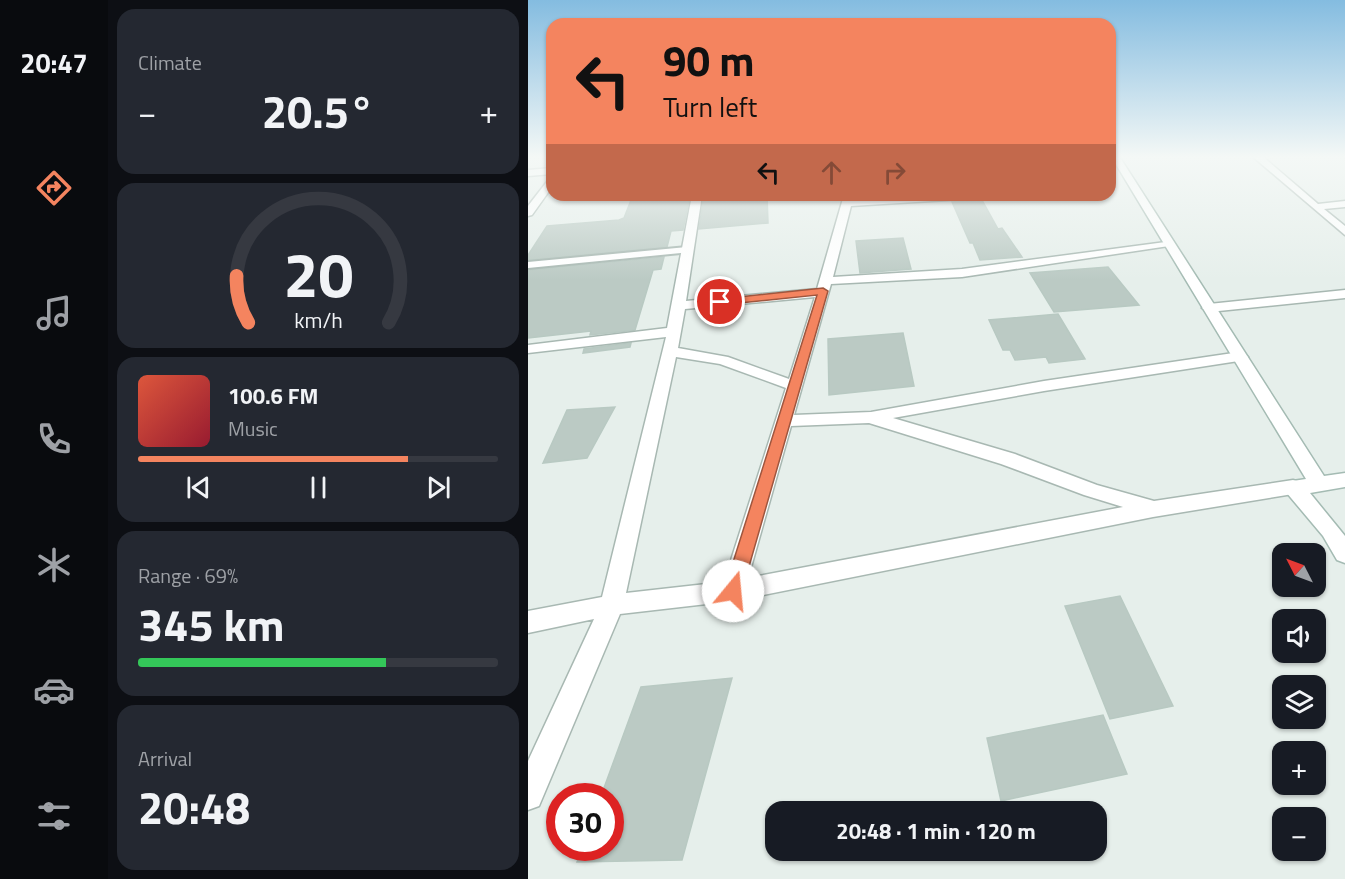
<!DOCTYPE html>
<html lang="en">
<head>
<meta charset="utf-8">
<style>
  :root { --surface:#171b24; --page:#242831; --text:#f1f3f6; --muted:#9ea1a6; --line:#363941; --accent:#f4845f }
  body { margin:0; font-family:"Titillium Web",sans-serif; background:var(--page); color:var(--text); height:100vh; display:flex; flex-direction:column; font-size:22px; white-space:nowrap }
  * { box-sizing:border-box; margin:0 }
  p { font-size:20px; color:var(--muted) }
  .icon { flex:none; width:33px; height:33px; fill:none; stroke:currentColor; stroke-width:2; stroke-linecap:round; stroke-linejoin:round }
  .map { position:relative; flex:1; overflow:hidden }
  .drawer { display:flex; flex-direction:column; gap:9px; padding:9px; background:#0d0f14; width:420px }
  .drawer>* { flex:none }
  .banner { position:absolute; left:18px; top:18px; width:570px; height:183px; border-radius:18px; box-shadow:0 2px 4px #0004; background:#f4845f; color:#111; overflow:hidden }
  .needle { width:39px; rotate:312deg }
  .buttons { position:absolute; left:744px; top:543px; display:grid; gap:12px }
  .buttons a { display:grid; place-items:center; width:54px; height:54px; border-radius:12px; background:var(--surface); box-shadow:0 2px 4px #0004; font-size:30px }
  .speed { position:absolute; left:18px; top:783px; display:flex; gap:12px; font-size:30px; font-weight:700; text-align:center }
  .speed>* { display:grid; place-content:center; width:78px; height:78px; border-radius:50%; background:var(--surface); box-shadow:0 2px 4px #0004; line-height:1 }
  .speed .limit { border:9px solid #d22; background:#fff; color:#111 }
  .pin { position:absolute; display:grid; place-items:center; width:51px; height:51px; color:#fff; margin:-26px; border:3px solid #fff; border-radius:50%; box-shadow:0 2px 6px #0007 }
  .me { position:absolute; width:66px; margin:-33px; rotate:17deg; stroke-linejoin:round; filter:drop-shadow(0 0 4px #0008) }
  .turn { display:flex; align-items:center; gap:21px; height:126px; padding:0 18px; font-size:27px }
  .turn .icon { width:78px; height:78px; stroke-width:2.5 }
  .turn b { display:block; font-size:42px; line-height:51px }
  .lanes { display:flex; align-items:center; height:57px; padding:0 18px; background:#0003; justify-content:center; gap:30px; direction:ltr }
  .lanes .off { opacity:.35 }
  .big { font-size:45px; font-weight:700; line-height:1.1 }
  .drawer .card { flex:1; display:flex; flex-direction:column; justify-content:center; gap:9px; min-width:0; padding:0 21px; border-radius:18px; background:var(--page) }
  .drawer .dial { align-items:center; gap:0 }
  .dial svg { height:156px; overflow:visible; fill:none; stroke:var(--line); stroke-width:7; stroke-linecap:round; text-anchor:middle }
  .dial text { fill:var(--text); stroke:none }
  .song { display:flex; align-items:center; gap:18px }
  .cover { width:72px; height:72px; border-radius:9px; background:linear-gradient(135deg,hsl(10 70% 55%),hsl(350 70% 35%)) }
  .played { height:6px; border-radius:3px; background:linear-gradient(90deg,var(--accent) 75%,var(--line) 75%) }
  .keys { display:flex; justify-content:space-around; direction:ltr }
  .heat { display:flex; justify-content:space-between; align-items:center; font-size:33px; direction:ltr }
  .charge { height:9px; border-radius:4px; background:linear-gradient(90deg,#34c759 69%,var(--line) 0) }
  .trip { position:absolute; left:237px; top:801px; width:342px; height:60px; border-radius:18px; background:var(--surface); box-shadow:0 2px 4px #0004; font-weight:700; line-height:60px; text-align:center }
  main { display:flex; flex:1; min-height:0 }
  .dock { display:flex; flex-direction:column; width:108px; justify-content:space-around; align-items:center; background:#090b0e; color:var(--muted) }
  .dock .icon { width:42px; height:42px }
  .dock .selected { color:var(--accent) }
  .dock b { font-size:27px; color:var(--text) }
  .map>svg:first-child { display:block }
  .building { fill:#bbcac4; stroke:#b8c9c2; stroke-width:1.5 }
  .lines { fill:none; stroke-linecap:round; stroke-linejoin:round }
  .lane-casing { stroke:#a8b8b2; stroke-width:4 }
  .street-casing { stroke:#a8b8b2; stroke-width:3 }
  .secondary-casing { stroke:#a4bbb3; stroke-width:3 }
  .lane { fill:#fff; fill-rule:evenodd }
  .street { fill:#fff; fill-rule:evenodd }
  .secondary { fill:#fff; fill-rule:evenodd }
  .route { fill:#f4845f; stroke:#9f563e; stroke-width:1.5 }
</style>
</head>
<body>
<main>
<nav class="dock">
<b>20:47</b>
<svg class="icon selected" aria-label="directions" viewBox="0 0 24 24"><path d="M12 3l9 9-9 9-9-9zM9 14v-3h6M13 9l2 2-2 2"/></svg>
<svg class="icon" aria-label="music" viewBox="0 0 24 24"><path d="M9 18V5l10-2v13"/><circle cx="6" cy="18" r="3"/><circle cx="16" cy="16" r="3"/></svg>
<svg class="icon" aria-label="phone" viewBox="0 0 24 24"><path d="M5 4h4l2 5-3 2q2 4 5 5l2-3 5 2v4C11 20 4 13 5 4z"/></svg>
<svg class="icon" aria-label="climate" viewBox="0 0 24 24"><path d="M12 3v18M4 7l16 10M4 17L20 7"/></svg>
<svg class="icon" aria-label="car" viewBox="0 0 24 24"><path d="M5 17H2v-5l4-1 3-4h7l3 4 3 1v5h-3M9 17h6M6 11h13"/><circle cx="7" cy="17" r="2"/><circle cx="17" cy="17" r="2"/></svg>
<svg class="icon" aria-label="filters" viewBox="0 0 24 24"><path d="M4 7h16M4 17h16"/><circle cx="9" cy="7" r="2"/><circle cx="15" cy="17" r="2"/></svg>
</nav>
<section class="drawer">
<div class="card"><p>Climate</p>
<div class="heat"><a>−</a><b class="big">20.5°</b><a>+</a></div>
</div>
<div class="card dial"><svg viewBox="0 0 100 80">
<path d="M14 69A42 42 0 1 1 86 69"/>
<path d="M14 69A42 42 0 0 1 8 45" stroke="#f4845f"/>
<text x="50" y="56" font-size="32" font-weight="700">20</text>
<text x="50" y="72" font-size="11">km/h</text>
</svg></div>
<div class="card">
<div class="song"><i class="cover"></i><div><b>100.6 FM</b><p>Music</p></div></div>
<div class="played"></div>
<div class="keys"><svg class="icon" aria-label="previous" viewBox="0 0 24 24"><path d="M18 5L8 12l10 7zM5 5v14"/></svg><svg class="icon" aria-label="pause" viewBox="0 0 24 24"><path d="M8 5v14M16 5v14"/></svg><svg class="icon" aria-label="next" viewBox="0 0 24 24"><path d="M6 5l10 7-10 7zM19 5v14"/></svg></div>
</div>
<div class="card"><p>Range · 69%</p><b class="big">345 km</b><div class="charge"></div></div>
<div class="card"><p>Arrival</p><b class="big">20:48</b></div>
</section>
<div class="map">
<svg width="817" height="879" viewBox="0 0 817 879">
  <rect width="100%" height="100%" fill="#e6efeb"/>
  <path class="building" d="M 105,195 L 162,195 L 155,230 L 143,231 L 139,247 L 0,260 L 0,255 L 19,226 L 91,220 L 96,218 Z
    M 176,195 L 239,195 L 240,223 L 171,229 Z
    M 454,200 L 470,229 L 474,228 L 494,257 L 452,260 L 445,243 L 442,243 L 424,202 Z
    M 375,238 L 383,269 L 332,273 L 328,241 Z
    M 136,257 L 133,269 L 125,270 L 107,330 L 62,335 L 63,331 L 0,338 L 0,270 Z
    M 580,267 L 611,305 L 526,312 L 502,273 Z
    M 530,314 L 557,359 L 521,363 L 518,357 L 487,360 L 482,350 L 475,350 L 461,320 Z
    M 375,333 L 386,386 L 301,395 L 300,339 Z
    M 103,343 L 102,347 L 55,353 L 56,349 Z
    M 87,407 L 59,458 L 15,463 L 39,410 Z
    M 592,596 L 645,706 L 582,719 L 537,606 Z
    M 204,678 L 154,860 L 49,862 L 54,848 L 82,848 L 82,796 L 73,796 L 113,687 Z
    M 575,715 L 599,774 L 473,801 L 459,738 Z"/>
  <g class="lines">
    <defs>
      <path id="lane" d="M 159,247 L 163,248 L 163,252 L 0,268 L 0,262 Z"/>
      <path id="street" d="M 724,156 L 734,156 L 790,204 L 817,201 L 817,207 L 796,209 L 817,226 L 817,235 Z
        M 24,168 L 24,174 L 0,176 L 0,170 Z
        M 24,178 L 24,187 L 4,215 L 0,216 L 0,206 L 21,179 Z
        M 164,195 L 174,195 L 158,301 L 289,289 L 316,195 L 326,195 L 325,200 L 404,195 L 458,195 L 453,198 L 323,206 L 305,277 L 434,269 L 645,241 L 645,245 L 641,246 L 434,277 L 303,284 L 266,415 L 343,412 L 516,381 L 712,352 L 720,357 L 717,360 L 516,391 L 365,418 L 487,454 L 569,485 L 626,501 L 765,480 L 772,482 L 775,487 L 772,492 L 765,494 L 625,517 L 205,601 L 92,614 L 11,806 L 0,810 L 0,761 L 66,619 L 0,633 L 0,611 L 74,597 L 138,337 L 0,353 L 0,345 L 139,328 ZM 287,297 L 261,379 L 200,357 L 150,348 L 157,309 ZM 148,357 L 192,364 L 258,388 L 196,582 L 98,593 ZM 341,423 L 473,464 L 556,495 L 595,507 L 220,578 L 263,426 Z
        M 817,290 L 817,298 L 681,312 L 674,308 L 681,304 Z"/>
      <path id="secondary" d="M 583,156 L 591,156 L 796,476 L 817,473 L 817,487 L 782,493 L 817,536 L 817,563 L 809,560 L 795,536 L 758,492 L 755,487 L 758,482 L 778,479 Z"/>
    </defs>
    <use href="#lane" class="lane-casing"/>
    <use href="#street" class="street-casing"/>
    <use href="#secondary" class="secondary-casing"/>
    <use href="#lane" class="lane"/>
    <use href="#street" class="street"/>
    <use href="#secondary" class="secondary"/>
  </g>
  <linearGradient id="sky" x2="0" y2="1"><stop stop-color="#84bce0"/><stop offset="0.56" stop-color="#f4f8f6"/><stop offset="1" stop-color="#f4f8f6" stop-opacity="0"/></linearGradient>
  <rect width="817" height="280" fill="url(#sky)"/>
  <path class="route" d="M 295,288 L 300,291 L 214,591 L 211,596 L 205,598 L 199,596 L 196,591 L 289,295 L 192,305 L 186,302 L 192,299 Z"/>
</svg>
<div class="buttons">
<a><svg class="needle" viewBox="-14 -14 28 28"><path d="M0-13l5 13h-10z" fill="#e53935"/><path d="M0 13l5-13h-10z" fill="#9ea1a6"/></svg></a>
<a><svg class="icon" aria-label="sound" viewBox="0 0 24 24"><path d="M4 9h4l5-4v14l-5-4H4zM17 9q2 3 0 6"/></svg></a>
<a><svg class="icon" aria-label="layers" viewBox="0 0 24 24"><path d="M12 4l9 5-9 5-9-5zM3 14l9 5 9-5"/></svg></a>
<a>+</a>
<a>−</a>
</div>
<div class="speed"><div class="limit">30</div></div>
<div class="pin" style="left:192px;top:302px;background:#d93025"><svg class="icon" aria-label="arrive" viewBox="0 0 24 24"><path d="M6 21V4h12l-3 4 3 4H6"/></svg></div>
<svg class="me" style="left:205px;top:591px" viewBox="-20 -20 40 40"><circle r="19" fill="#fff"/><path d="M0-13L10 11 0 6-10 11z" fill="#f4845f"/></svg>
<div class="trip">20:48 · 1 min · 120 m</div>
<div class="banner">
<div class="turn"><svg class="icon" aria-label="left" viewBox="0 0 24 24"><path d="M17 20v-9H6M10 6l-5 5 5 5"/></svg><div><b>90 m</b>Turn left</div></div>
<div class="lanes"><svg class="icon" aria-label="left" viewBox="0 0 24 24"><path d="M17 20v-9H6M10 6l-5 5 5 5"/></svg><svg class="icon off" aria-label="ahead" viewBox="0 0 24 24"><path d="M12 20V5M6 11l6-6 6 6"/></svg><svg class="icon off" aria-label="right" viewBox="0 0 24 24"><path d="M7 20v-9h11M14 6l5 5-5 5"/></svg></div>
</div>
</div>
</main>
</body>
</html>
